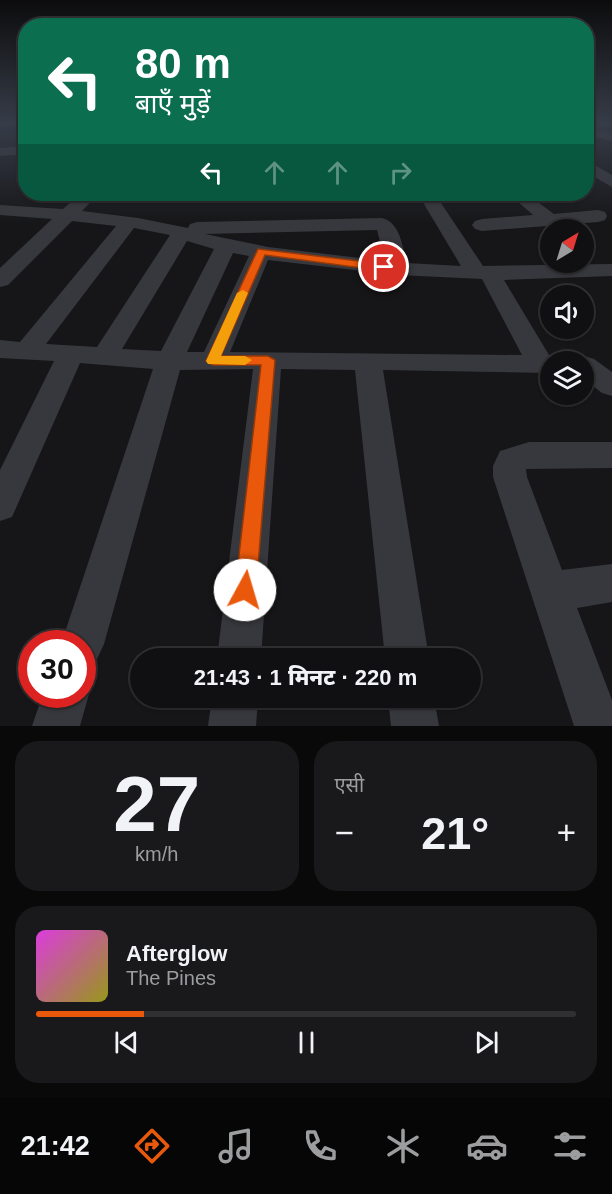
<!DOCTYPE html>
<html lang="hi">
<head>
<meta charset="utf-8">
<style>
  :root { --surface:#101012; --page:#19191b; --text:#f1f3f6; --muted:#9c9d9f; --line:#303032; --accent:#ea580c }
  body { margin:0; font-family:Helvetica,"Noto Sans Devanagari",sans-serif; background:var(--page); color:var(--text); height:100vh; display:flex; flex-direction:column; font-size:22px; white-space:nowrap }
  * { box-sizing:border-box; margin:0 }
  p { font-size:20px; color:var(--muted) }
  .icon { flex:none; width:33px; height:33px; fill:none; stroke:currentColor; stroke-width:2; stroke-linecap:round; stroke-linejoin:round }
  .map { position:relative; height:726px; overflow:hidden }
  .drawer { display:flex; flex-direction:column; gap:15px; padding:15px; background:#09090a; flex:1 }
  .drawer>* { flex:none }
  .top-card { position:absolute; left:18px; top:18px; width:576px; height:183px; border-radius:24px; box-shadow:0 2px 4px #0004,0 0 0 2px var(--line); background:#0b6e4f; color:#fff; overflow:hidden }
  .needle { width:39px; rotate:38deg }
  .buttons { position:absolute; left:540px; top:219px; display:grid; gap:12px }
  .buttons a { display:grid; place-items:center; width:54px; height:54px; border-radius:50%; background:var(--surface); box-shadow:0 2px 4px #0004,0 0 0 2px var(--line); font-size:30px }
  .speed { position:absolute; left:18px; top:630px; display:flex; gap:12px; font-size:30px; font-weight:700; text-align:center }
  .speed>* { display:grid; place-content:center; width:78px; height:78px; border-radius:50%; background:var(--surface); box-shadow:0 2px 4px #0004,0 0 0 2px var(--line); line-height:1 }
  .speed .limit { border:9px solid #d22; background:#fff; color:#111 }
  .pin { position:absolute; display:grid; place-items:center; width:51px; height:51px; color:#fff; margin:-26px; border:3px solid #fff; border-radius:50%; box-shadow:0 2px 6px #0007 }
  .me { position:absolute; width:66px; margin:-33px; rotate:6deg; stroke-linejoin:round; filter:drop-shadow(0 0 4px #0008) }
  .turn { display:flex; align-items:center; gap:21px; height:126px; padding:0 18px; font-size:27px }
  .turn .icon { width:78px; height:78px; stroke-width:2.5 }
  .turn b { display:block; font-size:42px; line-height:51px }
  .lanes { display:flex; align-items:center; height:57px; padding:0 18px; background:#0003; justify-content:center; gap:30px; direction:ltr }
  .lanes .off { opacity:.35 }
  .big { font-size:45px; font-weight:800; line-height:1.1 }
  .drawer .card { flex:1; display:flex; flex-direction:column; justify-content:center; gap:9px; min-width:0; padding:0 21px; border-radius:24px; background:var(--page) }
  .drawer .dial { align-items:center; gap:0 }
  .dial b { font-size:78px; line-height:1 }
  .song { display:flex; align-items:center; gap:18px }
  .cover { width:72px; height:72px; border-radius:9px; background:linear-gradient(135deg,hsl(300 70% 55%),hsl(60 70% 35%)) }
  .played { height:6px; border-radius:3px; background:linear-gradient(90deg,var(--accent) 20%,var(--line) 20%) }
  .keys { display:flex; justify-content:space-around; direction:ltr }
  .heat { display:flex; justify-content:space-between; align-items:center; font-size:33px; direction:ltr }
  .drawer .tiles { flex:1; display:grid; gap:15px; grid-template-columns:1fr 1fr }
  .card:last-child { grid-column:span 2 }
  .trip { position:absolute; left:130px; top:648px; width:351px; height:60px; border-radius:30px; background:var(--surface); box-shadow:0 2px 4px #0004,0 0 0 2px var(--line); font-weight:800; line-height:60px; text-align:center }
  .dock { display:flex; height:96px; justify-content:space-around; align-items:center; background:#060607; color:var(--muted) }
  .dock .icon { width:42px; height:42px }
  .dock .on { color:var(--accent) }
  .dock b { font-size:27px; color:var(--text) }
  .map>svg:first-child { display:block }
  .lines { fill:none; stroke-linecap:round; stroke-linejoin:round }
  .minor { fill:#37383d; fill-rule:evenodd }
  .route { fill:#ea580c; stroke:#983908; stroke-width:1.5 }
  .slow { fill:#f59e0b }
</style>
</head>
<body>
<div class="map">
<svg width="612" height="726" viewBox="0 0 612 726">
  <rect width="100%" height="100%" fill="#161618"/>
  <g class="lines">
    <path class="minor" d="M 602,130 L 612,133 L 612,141 L 601,138 L 586,139 L 586,131 Z
      M 26,146 L 26,154 L 0,156 L 0,148 Z
      M 586,160 L 612,175 L 612,187 L 586,172 Z
      M 80,194 L 98,194 L 82,211 L 138,218 L 188,228 L 190,224 L 197,222 L 382,218 C 401,223 402,247 407,263 L 461,266 L 418,194 L 435,194 L 483,266 L 612,264 L 612,276 L 504,280 L 549,355 L 560,358 L 562,362 L 550,362 L 550,373 L 383,370 L 429,658 L 385,658 L 355,370 L 281,369 L 261,658 L 217,658 L 253,369 L 180,370 L 104,644 L 97,659 L 82,665 L 82,644 L 61,644 L 153,369 L 80,363 L 12,517 L 0,521 L 0,470 L 54,361 L 0,358 L 0,340 L 20,342 L 116,226 L 72,221 L 8,285 L 0,287 L 0,268 L 52,219 L 0,215 L 0,205 L 63,209 ZM 134,228 L 170,235 L 97,347 L 46,344 ZM 377,230 L 385,261 L 268,247 L 205,234 ZM 187,241 L 214,249 L 161,351 L 122,349 ZM 233,253 L 249,256 L 204,352 L 187,352 ZM 268,260 L 398,275 L 482,279 L 522,355 L 230,352 Z
      M 196,194 L 385,194 L 382,198 L 376,199 L 203,201 L 197,200 L 194,196 Z
      M 509,194 L 527,194 L 554,214 L 598,210 L 605,212 L 607,216 L 605,220 L 598,222 L 482,231 L 475,229 L 472,225 L 475,221 L 482,219 L 533,215 Z
      M 584,356 L 594,359 L 612,372 L 612,396 L 602,393 L 584,379 L 584,362 L 573,362 L 574,359 Z
      M 529,442 L 612,442 L 612,468 L 526,469 L 527,477 L 562,570 L 612,564 L 612,602 L 577,608 L 612,700 L 612,726 L 574,726 L 493,477 L 493,466 L 500,451 Z
      M 82,678 L 89,694 L 80,726 L 32,726 L 43,694 L 82,694 Z
      M 212,698 L 258,698 L 256,726 L 208,726 Z
      M 388,698 L 434,698 L 439,726 L 391,726 Z"/>
  </g>
  <linearGradient id="sky" x2="0" y2="1"><stop stop-color="#0c0c0d"/><stop offset="0.55" stop-color="#363c48"/><stop offset="1" stop-color="#363c48" stop-opacity="0"/></linearGradient>
  <rect width="612" height="224" fill="url(#sky)"/>
  <path class="route" d="M 258,249 L 384,264 L 389,267 L 384,271 L 265,255 L 221,356 L 268,356 L 275,360 L 256,590 L 253,597 L 245,600 L 238,597 L 235,590 L 261,365 L 213,365 L 206,361 Z"/>
  <path class="slow" d="M 243,290 L 248,293 L 221,356 L 245,356 L 252,360 L 245,365 L 208,364 L 206,361 L 237,293 Z"/>
</svg>
<div class="buttons">
<a><svg class="needle" viewBox="-14 -14 28 28"><path d="M0-13l5 13h-10z" fill="#e53935"/><path d="M0 13l5-13h-10z" fill="#9c9d9f"/></svg></a>
<a><svg class="icon" aria-label="sound" viewBox="0 0 24 24"><path d="M4 9h4l5-4v14l-5-4H4zM17 9q2 3 0 6"/></svg></a>
<a><svg class="icon" aria-label="layers" viewBox="0 0 24 24"><path d="M12 4l9 5-9 5-9-5zM3 14l9 5 9-5"/></svg></a>
</div>
<div class="speed"><div class="limit">30</div></div>
<div class="pin" style="left:384px;top:267px;background:#d93025"><svg class="icon" aria-label="arrive" viewBox="0 0 24 24"><path d="M6 21V4h12l-3 4 3 4H6"/></svg></div>
<svg class="me" style="left:245px;top:590px" viewBox="-20 -20 40 40"><circle r="19" fill="#fff"/><path d="M0-13L10 11 0 6-10 11z" fill="#ea580c"/></svg>
<div class="trip">21:43 · 1 मिनट · 220 m</div>
<div class="top-card">
<div class="turn"><svg class="icon" aria-label="left" viewBox="0 0 24 24"><path d="M17 20v-9H6M10 6l-5 5 5 5"/></svg><div><b>80 m</b>बाएँ मुड़ें</div></div>
<div class="lanes"><svg class="icon" aria-label="left" viewBox="0 0 24 24"><path d="M17 20v-9H6M10 6l-5 5 5 5"/></svg><svg class="icon off" aria-label="ahead" viewBox="0 0 24 24"><path d="M12 20V5M6 11l6-6 6 6"/></svg><svg class="icon off" aria-label="ahead" viewBox="0 0 24 24"><path d="M12 20V5M6 11l6-6 6 6"/></svg><svg class="icon off" aria-label="right" viewBox="0 0 24 24"><path d="M7 20v-9h11M14 6l5 5-5 5"/></svg></div>
</div>
</div>
<section class="drawer">
<div class="tiles">
<div class="card dial"><b>27</b><p>km/h</p></div>
<div class="card"><p>एसी</p>
<div class="heat"><a>−</a><b class="big">21°</b><a>+</a></div>
</div>
<div class="card">
<div class="song"><i class="cover"></i><div><b>Afterglow</b><p>The Pines</p></div></div>
<div class="played"></div>
<div class="keys"><svg class="icon" aria-label="previous" viewBox="0 0 24 24"><path d="M18 5L8 12l10 7zM5 5v14"/></svg><svg class="icon" aria-label="pause" viewBox="0 0 24 24"><path d="M8 5v14M16 5v14"/></svg><svg class="icon" aria-label="next" viewBox="0 0 24 24"><path d="M6 5l10 7-10 7zM19 5v14"/></svg></div>
</div>
</div>
</section>
<nav class="dock">
<b>21:42</b>
<svg class="icon on" aria-label="directions" viewBox="0 0 24 24"><path d="M12 3l9 9-9 9-9-9zM9 14v-3h6M13 9l2 2-2 2"/></svg>
<svg class="icon" aria-label="music" viewBox="0 0 24 24"><path d="M9 18V5l10-2v13"/><circle cx="6" cy="18" r="3"/><circle cx="16" cy="16" r="3"/></svg>
<svg class="icon" aria-label="phone" viewBox="0 0 24 24"><path d="M5 4h4l2 5-3 2q2 4 5 5l2-3 5 2v4C11 20 4 13 5 4z"/></svg>
<svg class="icon" aria-label="climate" viewBox="0 0 24 24"><path d="M12 3v18M4 7l16 10M4 17L20 7"/></svg>
<svg class="icon" aria-label="car" viewBox="0 0 24 24"><path d="M5 17H2v-5l4-1 3-4h7l3 4 3 1v5h-3M9 17h6M6 11h13"/><circle cx="7" cy="17" r="2"/><circle cx="17" cy="17" r="2"/></svg>
<svg class="icon" aria-label="filters" viewBox="0 0 24 24"><path d="M4 7h16M4 17h16"/><circle cx="9" cy="7" r="2"/><circle cx="15" cy="17" r="2"/></svg>
</nav>
</body>
</html>
